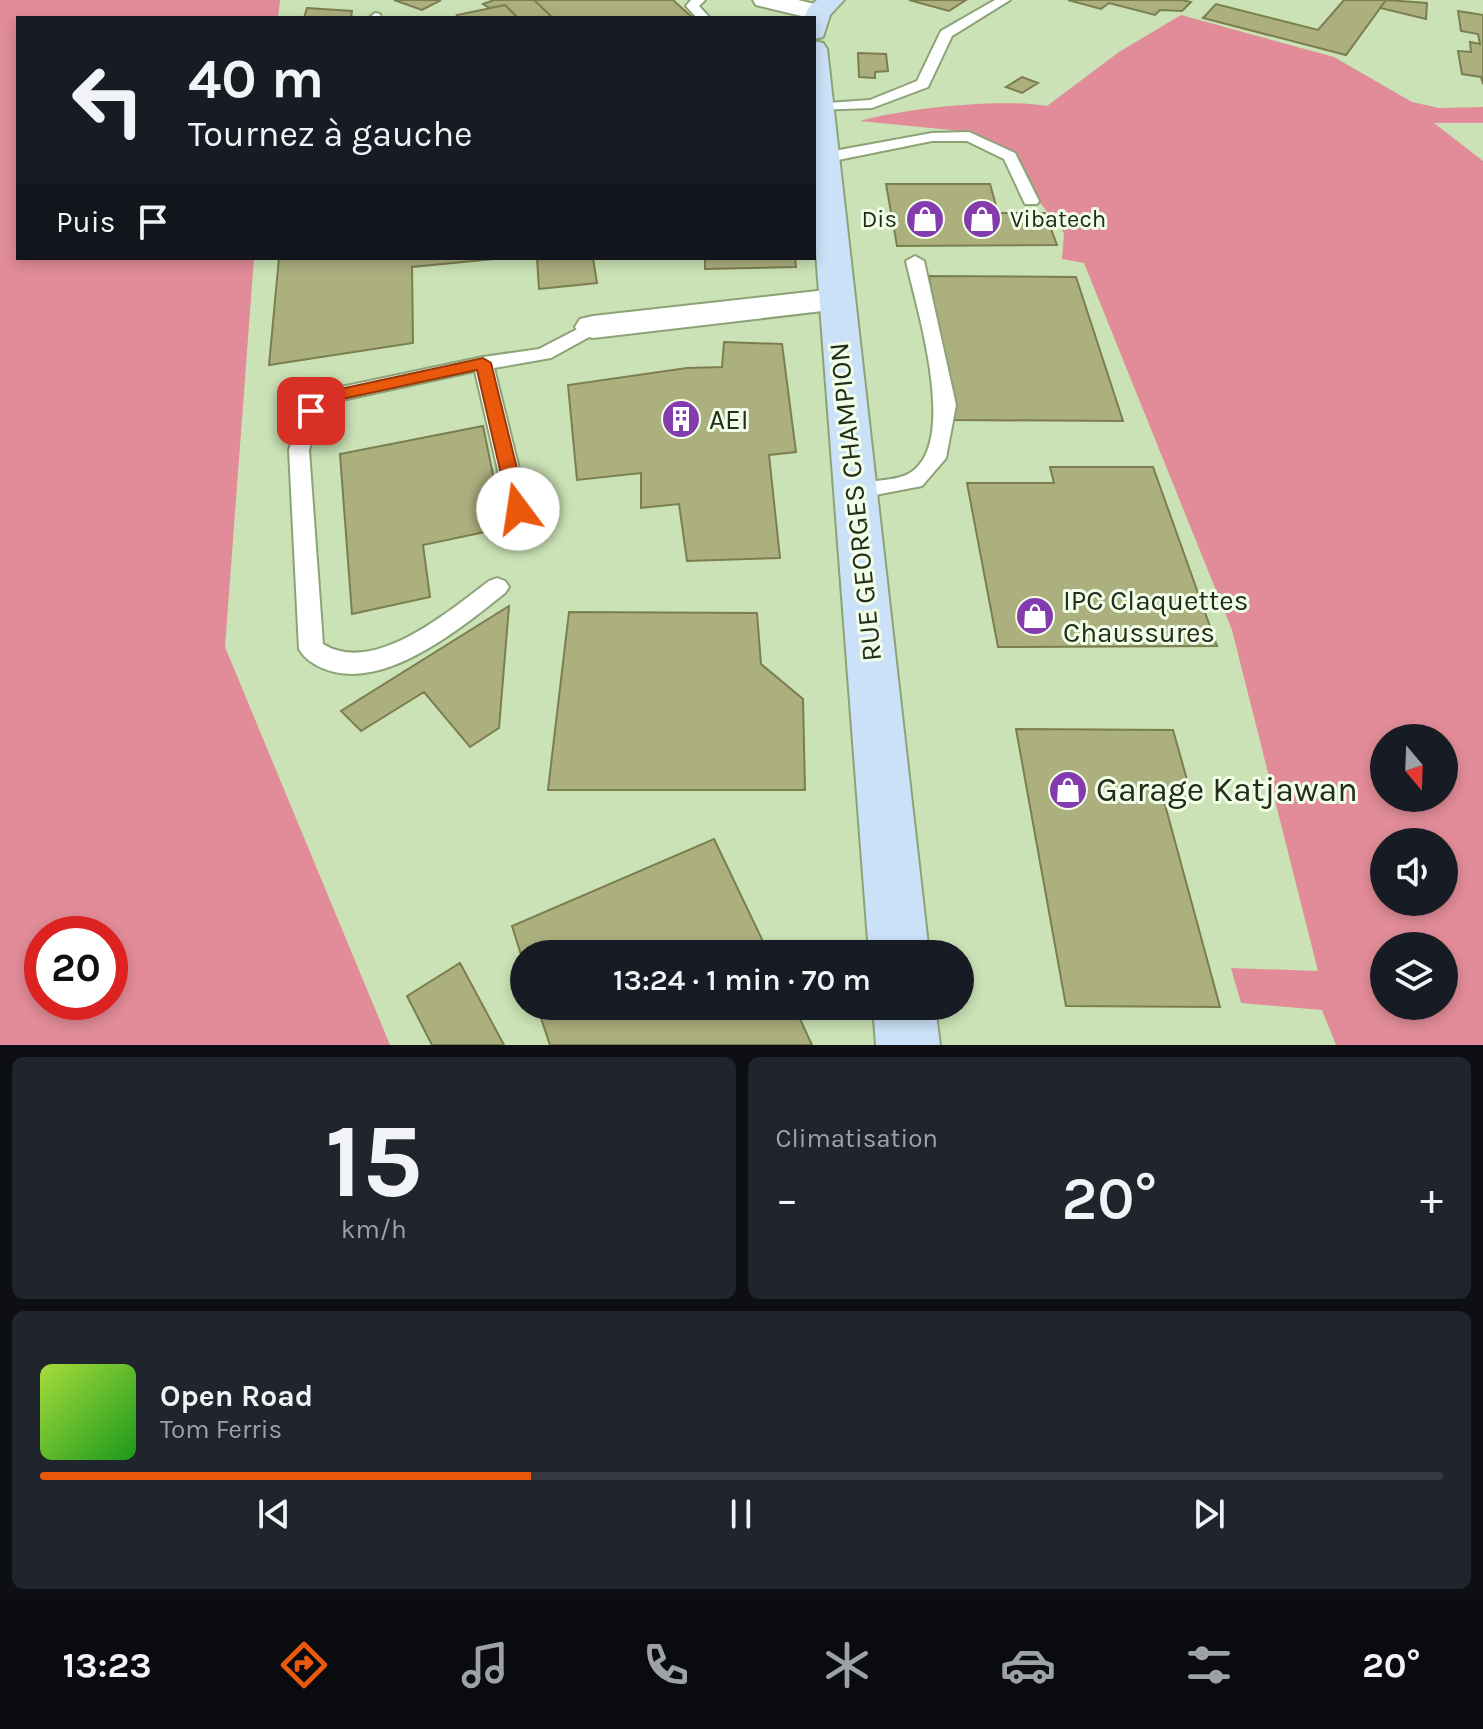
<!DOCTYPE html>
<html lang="fr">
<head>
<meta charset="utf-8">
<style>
  :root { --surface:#171b24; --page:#20242c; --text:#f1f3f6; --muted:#9ea1a6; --line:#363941; --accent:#ea580c }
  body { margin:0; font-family:Karla,sans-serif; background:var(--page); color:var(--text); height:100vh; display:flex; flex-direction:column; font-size:30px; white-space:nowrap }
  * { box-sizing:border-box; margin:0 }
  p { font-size:26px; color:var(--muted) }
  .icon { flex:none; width:44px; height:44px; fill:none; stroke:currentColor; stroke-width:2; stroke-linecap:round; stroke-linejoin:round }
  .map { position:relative; height:1045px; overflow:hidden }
  .drawer { display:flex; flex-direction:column; gap:12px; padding:12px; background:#0d0f14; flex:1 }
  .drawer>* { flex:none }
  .banner { position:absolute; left:16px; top:16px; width:800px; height:244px; border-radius:0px; box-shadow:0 4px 12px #0003; background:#171b24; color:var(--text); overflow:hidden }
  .needle { width:52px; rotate:161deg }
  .fabs { position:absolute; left:1370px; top:724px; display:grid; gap:16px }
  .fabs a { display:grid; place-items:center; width:88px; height:88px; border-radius:50%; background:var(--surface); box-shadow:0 4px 12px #0003; font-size:40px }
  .speed { position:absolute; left:24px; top:916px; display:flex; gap:16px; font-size:40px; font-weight:700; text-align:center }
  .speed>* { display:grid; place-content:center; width:104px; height:104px; border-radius:50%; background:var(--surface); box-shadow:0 4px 12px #0003; line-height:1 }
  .speed .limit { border:12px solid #d22; background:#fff; color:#111 }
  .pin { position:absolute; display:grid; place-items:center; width:68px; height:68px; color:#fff; margin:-34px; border-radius:16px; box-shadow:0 4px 12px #0006 }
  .me { position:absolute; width:88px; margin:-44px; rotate:346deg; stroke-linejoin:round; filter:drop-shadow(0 0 6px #0008) }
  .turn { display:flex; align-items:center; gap:28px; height:168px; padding:0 40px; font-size:36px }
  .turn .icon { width:104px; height:104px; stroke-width:2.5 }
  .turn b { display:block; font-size:56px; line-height:68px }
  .then { display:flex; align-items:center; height:76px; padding:0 40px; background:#0003; gap:16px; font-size:30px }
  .big { font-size:60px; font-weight:600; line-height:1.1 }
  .drawer .tile { flex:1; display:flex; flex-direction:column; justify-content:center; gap:12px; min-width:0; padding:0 28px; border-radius:12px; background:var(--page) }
  .drawer .dial { align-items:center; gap:0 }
  .dial b { font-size:104px; line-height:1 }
  .song { display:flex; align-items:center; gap:24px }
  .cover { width:96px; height:96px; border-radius:12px; background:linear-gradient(135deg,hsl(80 70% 55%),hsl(120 70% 35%)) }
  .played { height:8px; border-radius:4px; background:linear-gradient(90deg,var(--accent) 35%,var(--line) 35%) }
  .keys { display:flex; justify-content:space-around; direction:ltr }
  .heat { display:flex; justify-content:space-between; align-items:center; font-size:44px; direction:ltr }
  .drawer .tiles { flex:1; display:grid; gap:12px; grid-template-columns:1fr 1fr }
  .tile:last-child { grid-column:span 2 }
  .trip { position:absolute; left:510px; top:940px; width:464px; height:80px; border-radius:40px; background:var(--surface); box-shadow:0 4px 12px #0003; font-weight:600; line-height:80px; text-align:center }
  .tab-bar { display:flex; height:128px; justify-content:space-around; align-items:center; background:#090b0e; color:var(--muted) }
  .tab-bar .icon { width:56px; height:56px }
  .tab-bar .on { color:var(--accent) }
  .tab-bar b { font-size:36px; color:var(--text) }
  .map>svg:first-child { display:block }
  .forest { fill:#e18c98; fill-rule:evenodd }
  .building { fill:#acaf7e; stroke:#7b7e4f; stroke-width:2 }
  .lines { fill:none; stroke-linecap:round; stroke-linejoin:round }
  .lane-casing { stroke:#8ca377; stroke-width:4 }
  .street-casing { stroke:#8ca377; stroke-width:4 }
  .secondary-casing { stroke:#8ca377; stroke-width:4 }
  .lane { fill:#fff; fill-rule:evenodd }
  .street { fill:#fff; fill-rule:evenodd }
  .secondary { fill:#cbe1f7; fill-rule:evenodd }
  .route { fill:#ea580c; stroke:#983908; stroke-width:2 }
  .labels { text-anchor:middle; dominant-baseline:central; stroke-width:6; stroke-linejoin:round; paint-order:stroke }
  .far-poi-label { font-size:24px; fill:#242d1b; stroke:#f2ffe8; text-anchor:end }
  .poi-label { font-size:28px; fill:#242d1b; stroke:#f2ffe8; text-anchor:start }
  .street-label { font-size:28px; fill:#242d1b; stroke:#f2ffe8 }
  .near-poi-label { font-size:34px; fill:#242d1b; stroke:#f2ffe8; text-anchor:start }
</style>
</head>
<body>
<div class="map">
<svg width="1483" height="1045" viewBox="0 0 1483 1045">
  <rect width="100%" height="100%" fill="#cae2b5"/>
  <path class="forest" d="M 0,0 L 280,0 L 278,18 L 18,18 L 18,258 L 254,258 L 225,647 L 390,1045 L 0,1045 ZM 42,934 L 110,934 L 110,1002 L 42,1002 Z
    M 1181,15 L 1334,57 L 1412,102 L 1439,108 L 1483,107 L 1483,123 L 1434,123 L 1483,161 L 1483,1045 L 1336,1045 L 1322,1010 L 1241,1003 L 1231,968 L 1318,971 L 1232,630 L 1084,263 L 1062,259 L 1064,233 L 1015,171 L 971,132 L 860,121 C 903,108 1003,98 1047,106 L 1119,52 ZM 1384,738 L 1444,738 L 1444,798 L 1384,798 ZM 1384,842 L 1444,842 L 1444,902 L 1384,902 ZM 1384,946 L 1444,946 L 1444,1006 L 1384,1006 Z"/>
  <path class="building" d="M 394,0 L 441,0 L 422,10 Z
    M 494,0 L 534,0 L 553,18 L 518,18 L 505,5 L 489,8 L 483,4 Z
    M 534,0 L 673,0 L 693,18 L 553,18 Z
    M 909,0 L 966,0 L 949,11 Z
    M 1068,0 L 1182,0 L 1191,2 L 1182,11 L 1160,10 L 1155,15 L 1109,3 L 1101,9 Z
    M 1344,0 L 1386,0 L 1346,55 L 1203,18 L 1216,4 L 1318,30 Z
    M 1386,0 L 1427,3 L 1426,19 L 1380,8 Z
    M 505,5 L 518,18 L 460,18 L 457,15 Z
    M 307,8 L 352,11 L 351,18 L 304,18 Z
    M 1458,11 L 1483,15 L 1483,84 L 1481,77 L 1462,74 L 1458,51 L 1471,52 L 1470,42 L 1480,44 L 1478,34 L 1461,31 Z
    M 858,53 L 886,54 L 888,71 L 875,72 L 875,78 L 859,77 Z
    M 1022,77 L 1038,83 L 1022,93 L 1006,87 Z
    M 886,184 L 990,184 L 998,213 L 1045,213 L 1057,245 L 897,246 Z
    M 279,258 L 504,258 L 412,267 L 413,343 L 269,365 Z
    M 537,258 L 593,258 L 597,283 L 539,289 Z
    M 705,258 L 795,258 L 796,267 L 705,269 Z
    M 929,276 L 1076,277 L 1123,421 L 953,420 Z
    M 724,342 L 782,344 L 796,452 L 769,455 L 780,558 L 687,561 L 679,504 L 641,508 L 641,473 L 577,480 L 568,385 L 687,368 L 722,367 Z
    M 483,426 L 504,528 L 423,545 L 430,597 L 352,614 L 340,454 Z
    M 1050,467 L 1153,467 L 1217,646 L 998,647 L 967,483 L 1054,483 Z
    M 509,606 L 499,728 L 470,747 L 424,692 L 361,731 L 341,711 Z
    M 569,612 L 757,613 L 761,664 L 803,699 L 805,790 L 548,790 Z
    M 1016,729 L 1173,730 L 1193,801 L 1164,801 L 1220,1007 L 1066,1006 Z
    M 714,839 L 769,954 L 524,954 L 524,964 L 512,926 Z
    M 460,963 L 504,1045 L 432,1045 L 407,996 Z
    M 537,1006 L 794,1006 L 812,1045 L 550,1045 Z"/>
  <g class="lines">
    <defs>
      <path id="lane" d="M 691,0 L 705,0 L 699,6 L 710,18 L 697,18 L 686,6 Z
        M 995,0 L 1010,0 L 952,36 L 928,87 L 872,108 L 814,110 L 814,104 L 870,100 L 917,81 L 941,31 Z
        M 375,13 L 380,14 L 381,18 L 369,18 Z
        M 969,132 L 1015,153 L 1039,201 L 1037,204 L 1025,204 L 1004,159 L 967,141 L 932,141 L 823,163 L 815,158 L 823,153 L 932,133 Z
        M 915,256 L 924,261 L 956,405 L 946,458 L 922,486 L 854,499 L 846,496 L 843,491 L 846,486 C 863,480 894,482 908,474 C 961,446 916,307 906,261 Z
        M 593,321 L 600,323 L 602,327 L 600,331 L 551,358 L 494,368 L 529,509 L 526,515 L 510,515 L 507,509 L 475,371 L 333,402 L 320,414 L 309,450 L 323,644 C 374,676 449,611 489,581 L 497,578 L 505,581 L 509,587 L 505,593 C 461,628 382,694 322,668 C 313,664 304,658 299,649 L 289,450 L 304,406 L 327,390 L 483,357 L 539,349 Z"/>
      <path id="street" d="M 753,0 L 798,0 L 827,7 L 831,12 L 827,17 L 818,20 L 756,5 Z
        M 835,289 L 848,292 L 853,300 L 848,308 L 593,338 L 580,335 L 575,327 L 580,319 L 593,316 Z"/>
      <path id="secondary" d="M 817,0 L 844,0 L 830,15 L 823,37 L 814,39 L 814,18 L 804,18 L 809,7 Z
        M 814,41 L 823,43 L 827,49 L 929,954 L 869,954 L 814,226 Z
        M 873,1006 L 935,1006 L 940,1045 L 876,1045 Z"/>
    </defs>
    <use href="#lane" class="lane-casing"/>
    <use href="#street" class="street-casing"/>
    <use href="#secondary" class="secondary-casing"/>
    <use href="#lane" class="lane"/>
    <use href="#street" class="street"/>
    <use href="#secondary" class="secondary"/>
  </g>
  <path class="route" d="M 483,358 L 491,363 L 527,509 L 518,515 L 509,509 L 477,370 L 333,401 L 311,417 L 303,411 L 322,393 Z"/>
  <defs>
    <symbol id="shop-disc" viewBox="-11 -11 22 22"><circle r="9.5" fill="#843bae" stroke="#f2ffe8"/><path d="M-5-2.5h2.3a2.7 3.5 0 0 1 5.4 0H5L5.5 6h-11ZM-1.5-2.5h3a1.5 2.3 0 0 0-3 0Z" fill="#fff"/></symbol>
    <symbol id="building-disc" viewBox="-11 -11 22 22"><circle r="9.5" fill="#843bae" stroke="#f2ffe8"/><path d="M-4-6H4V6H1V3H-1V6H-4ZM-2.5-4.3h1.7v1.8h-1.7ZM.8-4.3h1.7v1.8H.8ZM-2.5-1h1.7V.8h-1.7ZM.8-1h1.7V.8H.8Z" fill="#fff"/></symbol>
  </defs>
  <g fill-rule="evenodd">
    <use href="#shop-disc" x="903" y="197" width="44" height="44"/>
    <use href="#shop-disc" x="960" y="197" width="44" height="44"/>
    <use href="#building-disc" x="659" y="397" width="44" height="44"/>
    <use href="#shop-disc" x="1013" y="594" width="44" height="44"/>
    <use href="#shop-disc" x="1046" y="768" width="44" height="44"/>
  </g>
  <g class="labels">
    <g class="far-poi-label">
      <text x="897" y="219">Dis</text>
      <text x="1010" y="219" text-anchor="start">Vibatech</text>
    </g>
    <g class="poi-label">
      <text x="709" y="419">AEI</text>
      <text x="1063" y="600">IPC Claquettes<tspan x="1063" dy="32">Chaussures</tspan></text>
    </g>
    <g class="street-label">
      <text transform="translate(855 502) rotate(-96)">RUE GEORGES CHAMPION</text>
    </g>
    <g class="near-poi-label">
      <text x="1096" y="790">Garage Katjawan</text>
    </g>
  </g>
</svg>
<div class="fabs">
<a><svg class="needle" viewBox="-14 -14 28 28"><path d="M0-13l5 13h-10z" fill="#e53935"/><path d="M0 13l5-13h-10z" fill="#9ea1a6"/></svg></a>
<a><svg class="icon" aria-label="sound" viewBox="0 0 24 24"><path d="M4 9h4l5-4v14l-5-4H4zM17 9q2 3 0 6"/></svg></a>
<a><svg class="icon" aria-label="layers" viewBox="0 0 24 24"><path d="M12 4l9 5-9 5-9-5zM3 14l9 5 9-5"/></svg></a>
</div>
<div class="speed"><div class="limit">20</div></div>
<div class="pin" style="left:311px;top:411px;background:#d93025"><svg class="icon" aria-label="arrive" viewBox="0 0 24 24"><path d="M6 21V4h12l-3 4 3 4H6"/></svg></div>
<svg class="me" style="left:518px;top:509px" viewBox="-20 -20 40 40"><circle r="19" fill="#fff"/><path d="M0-13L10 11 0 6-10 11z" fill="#ea580c"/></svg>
<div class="trip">13:24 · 1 min · 70 m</div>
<div class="banner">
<div class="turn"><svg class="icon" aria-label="left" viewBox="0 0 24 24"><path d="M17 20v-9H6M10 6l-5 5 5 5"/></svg><div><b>40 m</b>Tournez à gauche</div></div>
<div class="then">Puis<svg class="icon" aria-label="arrive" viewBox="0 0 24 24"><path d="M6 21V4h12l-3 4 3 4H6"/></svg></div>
</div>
</div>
<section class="drawer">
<div class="tiles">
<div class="tile dial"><b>15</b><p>km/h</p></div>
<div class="tile"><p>Climatisation</p>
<div class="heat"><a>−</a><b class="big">20°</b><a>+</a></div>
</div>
<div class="tile">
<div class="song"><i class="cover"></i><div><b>Open Road</b><p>Tom Ferris</p></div></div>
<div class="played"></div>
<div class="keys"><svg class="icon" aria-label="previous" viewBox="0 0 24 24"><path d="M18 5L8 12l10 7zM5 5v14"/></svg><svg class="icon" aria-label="pause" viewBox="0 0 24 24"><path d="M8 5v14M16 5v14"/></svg><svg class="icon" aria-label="next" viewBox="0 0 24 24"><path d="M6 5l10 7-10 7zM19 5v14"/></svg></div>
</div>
</div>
</section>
<nav class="tab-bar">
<b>13:23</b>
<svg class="icon on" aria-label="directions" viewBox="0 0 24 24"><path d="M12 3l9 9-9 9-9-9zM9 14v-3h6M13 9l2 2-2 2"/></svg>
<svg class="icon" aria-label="music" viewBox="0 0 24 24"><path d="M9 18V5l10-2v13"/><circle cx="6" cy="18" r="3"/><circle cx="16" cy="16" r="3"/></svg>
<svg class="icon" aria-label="phone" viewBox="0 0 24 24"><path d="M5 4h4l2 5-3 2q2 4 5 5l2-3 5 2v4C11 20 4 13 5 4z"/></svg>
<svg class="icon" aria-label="climate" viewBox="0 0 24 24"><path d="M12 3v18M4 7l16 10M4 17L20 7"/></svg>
<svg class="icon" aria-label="car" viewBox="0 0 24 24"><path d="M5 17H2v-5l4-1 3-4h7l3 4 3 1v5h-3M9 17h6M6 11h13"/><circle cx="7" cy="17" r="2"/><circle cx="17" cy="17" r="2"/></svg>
<svg class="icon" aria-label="filters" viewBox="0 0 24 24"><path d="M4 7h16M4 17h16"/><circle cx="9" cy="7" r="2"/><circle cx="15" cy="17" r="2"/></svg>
<b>20°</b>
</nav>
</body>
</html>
